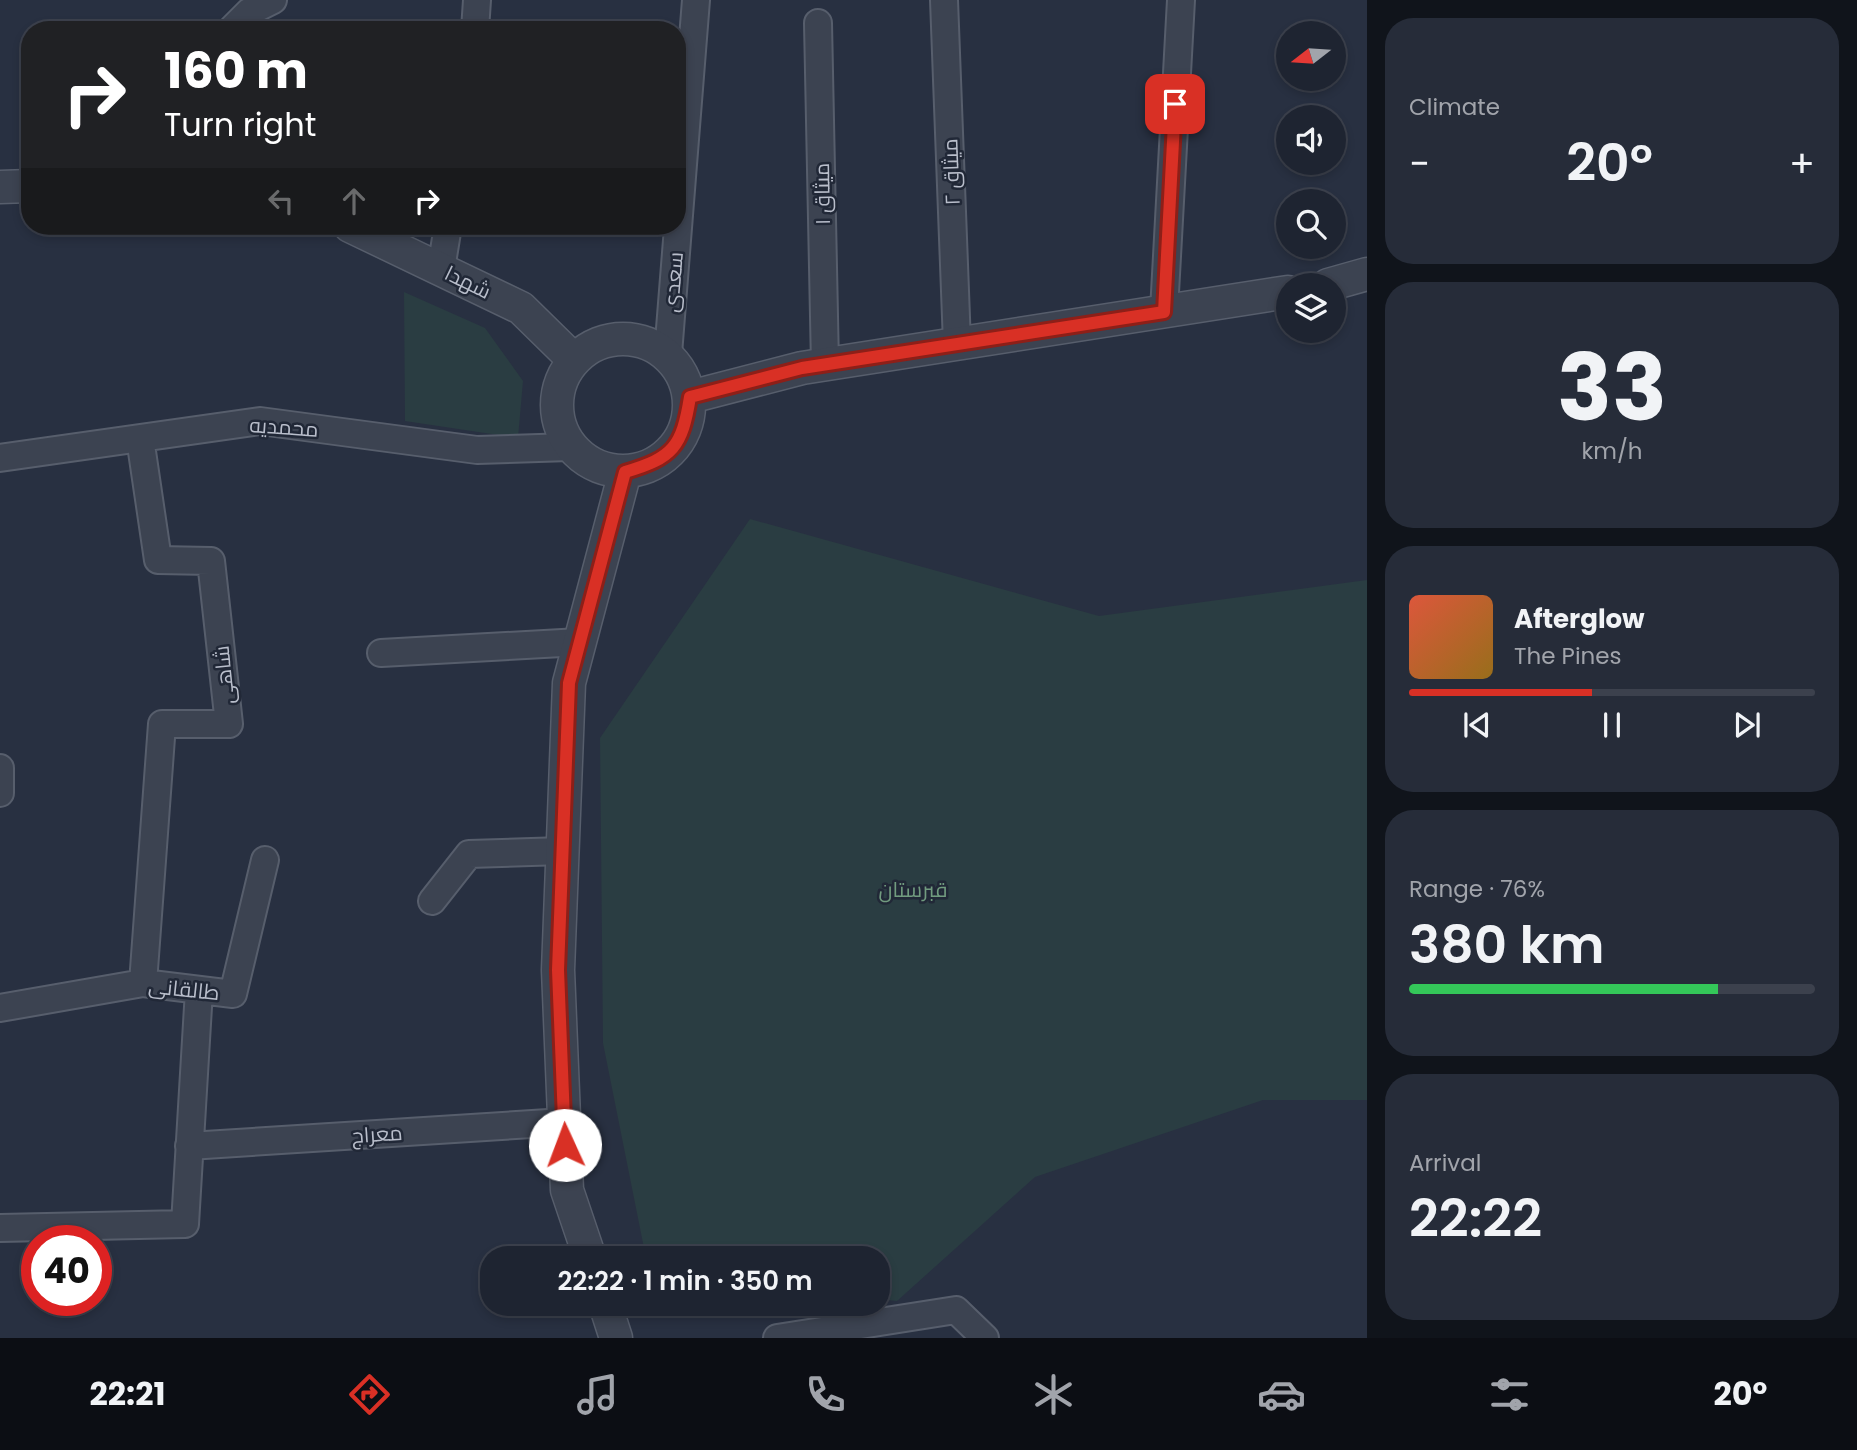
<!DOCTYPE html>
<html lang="en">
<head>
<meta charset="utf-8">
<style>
  :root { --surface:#1e2431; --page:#262c39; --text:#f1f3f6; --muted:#a1a4ab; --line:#3c414d; --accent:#d93025 }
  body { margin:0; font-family:Poppins,Cairo,sans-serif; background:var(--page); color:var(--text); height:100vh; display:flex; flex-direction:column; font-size:26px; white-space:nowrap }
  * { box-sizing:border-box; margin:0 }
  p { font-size:23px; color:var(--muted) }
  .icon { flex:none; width:38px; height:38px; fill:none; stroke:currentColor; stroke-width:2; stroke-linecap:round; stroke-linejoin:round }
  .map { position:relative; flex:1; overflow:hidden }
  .panel { display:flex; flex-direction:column; gap:18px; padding:18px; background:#10141b; width:490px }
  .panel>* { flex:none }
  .banner { position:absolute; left:21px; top:21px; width:665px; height:214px; border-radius:28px; box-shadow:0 4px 10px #0003,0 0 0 2px var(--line); background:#202124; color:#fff; overflow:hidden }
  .needle { width:46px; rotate:253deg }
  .fabs { position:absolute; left:1276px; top:21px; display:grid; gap:14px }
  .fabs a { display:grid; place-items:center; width:70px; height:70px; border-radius:50%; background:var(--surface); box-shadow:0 4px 10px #0003,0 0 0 2px var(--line); font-size:35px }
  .speed { position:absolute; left:21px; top:1225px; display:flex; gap:14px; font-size:35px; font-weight:700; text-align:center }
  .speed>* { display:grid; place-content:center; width:91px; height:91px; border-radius:50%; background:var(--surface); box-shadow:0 4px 10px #0003,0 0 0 2px var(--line); line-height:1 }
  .speed .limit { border:10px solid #d22; background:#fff; color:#111 }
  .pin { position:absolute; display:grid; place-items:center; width:60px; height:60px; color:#fff; margin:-30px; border-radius:14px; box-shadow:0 4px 10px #0006 }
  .me { position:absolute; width:77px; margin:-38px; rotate:358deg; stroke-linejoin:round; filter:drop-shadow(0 0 5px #0008) }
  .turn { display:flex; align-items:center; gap:24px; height:147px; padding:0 28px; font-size:32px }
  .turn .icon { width:91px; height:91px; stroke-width:2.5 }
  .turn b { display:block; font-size:49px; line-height:60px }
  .lanes { display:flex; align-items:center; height:66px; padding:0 28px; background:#0003; justify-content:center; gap:35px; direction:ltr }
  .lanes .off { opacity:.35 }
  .big { font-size:52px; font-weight:600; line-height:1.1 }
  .panel .card { flex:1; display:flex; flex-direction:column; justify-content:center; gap:10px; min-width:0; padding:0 24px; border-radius:28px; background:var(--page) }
  .panel .dial { align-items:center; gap:0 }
  .dial b { font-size:91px; line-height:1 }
  .song { display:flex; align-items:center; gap:21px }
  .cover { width:84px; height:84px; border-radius:10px; background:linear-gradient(135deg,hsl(10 70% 55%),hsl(40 70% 35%)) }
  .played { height:7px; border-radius:4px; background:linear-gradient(90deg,var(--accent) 45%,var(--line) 45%) }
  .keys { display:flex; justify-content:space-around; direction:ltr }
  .heat { display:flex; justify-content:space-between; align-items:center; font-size:38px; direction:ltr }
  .charge { height:10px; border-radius:5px; background:linear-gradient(90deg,#34c759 76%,var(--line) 0) }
  .trip { position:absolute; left:480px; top:1246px; width:410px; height:70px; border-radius:28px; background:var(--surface); box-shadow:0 4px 10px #0003,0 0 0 2px var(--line); font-weight:600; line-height:70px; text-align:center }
  .menu { display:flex; height:112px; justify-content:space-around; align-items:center; background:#0c0e14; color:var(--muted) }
  .menu .icon { width:49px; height:49px }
  .menu .selected { color:var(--accent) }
  .menu b { font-size:32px; color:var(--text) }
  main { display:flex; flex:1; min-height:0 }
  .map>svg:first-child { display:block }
  .green { fill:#2a3d42 }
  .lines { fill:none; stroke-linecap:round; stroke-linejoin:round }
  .minor-casing { stroke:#575e6c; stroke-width:30 }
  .tertiary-casing { stroke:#575e6c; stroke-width:35 }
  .minor { stroke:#3c4351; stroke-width:26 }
  .tertiary { stroke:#3c4351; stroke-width:32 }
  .route-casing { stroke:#8d1f18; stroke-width:18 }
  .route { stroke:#d93025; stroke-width:12 }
  .labels { text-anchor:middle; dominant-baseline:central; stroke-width:5; stroke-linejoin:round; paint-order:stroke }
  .street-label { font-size:21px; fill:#b9becb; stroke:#212837 }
  .park-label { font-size:21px; fill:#719b7f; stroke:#212837 }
</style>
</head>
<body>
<main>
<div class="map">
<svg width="1367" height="1338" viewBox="0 0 1367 1338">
  <rect width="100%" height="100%" fill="#283041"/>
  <path class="green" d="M 404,292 L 485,328 L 523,381 L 518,438 L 405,421 Z
    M 750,519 L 1099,616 L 1367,580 L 1367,1100 L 1263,1100 L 1035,1177 L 897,1301 L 877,1299 L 877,1258 L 646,1258 L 603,1043 L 600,738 Z"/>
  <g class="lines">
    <defs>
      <path id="minor" d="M 944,0 L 957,344
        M 818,23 L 825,365
        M 231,30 L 249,12 L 273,0
        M 475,30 L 477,0
        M 441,269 L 448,226
        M 1164,311 L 1181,0
        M 668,354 L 696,0
        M 140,438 L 158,560 L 211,561 L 229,724 L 162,724 L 143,983
        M 0,458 L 260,421 L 477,450 L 570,447
        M 381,653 L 580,642
        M 0,768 L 0,793
        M 432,901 L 469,854 L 563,851
        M 0,1008 L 143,983 L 233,994 L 265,860
        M 189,1146 L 564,1122
        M 0,1228 L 185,1224 L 199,990
        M 777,1338 L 956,1310 L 985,1338"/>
      <path id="tertiary" d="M 0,187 L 30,186
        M 350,226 L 521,308 L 573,359
        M 1328,285 L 1367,274
        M557 405a66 66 0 1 1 132 0a66 66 0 1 1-132 0Z
        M 690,397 L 802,368 L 1288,292
        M 590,1258 L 567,1190 L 558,970 L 569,683 L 625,472
        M 605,1304 L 616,1338"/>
    </defs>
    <use href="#minor" class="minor-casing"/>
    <use href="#tertiary" class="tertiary-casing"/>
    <use href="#minor" class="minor"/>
    <use href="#tertiary" class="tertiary"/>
  </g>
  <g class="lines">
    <defs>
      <path id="route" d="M 565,1145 L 558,970 L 569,683 L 625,472 C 673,458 682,447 690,397 L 802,368 L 1164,312 L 1175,104"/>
    </defs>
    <use href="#route" class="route-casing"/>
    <use href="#route" class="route"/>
  </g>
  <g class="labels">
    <g class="street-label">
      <text transform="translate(951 172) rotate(-92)">میثاق ۲</text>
      <text transform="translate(822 194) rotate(-91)">میثاق ۱</text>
      <text transform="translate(468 282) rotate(26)">شهدا</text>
      <text transform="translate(673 282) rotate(-85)">سعدی</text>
      <text transform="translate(284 427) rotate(4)">محمدیه</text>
      <text transform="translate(224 675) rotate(-96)">شاهی</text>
      <text transform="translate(184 989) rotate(6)">طالقانی</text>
      <text transform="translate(377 1134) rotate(-4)">معراج</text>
    </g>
    <g class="park-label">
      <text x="913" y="889">قبرستان</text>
    </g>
  </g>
</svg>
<div class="fabs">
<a><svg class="needle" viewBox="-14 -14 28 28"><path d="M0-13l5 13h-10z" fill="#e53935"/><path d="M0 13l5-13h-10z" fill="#a1a4ab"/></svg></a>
<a><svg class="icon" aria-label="sound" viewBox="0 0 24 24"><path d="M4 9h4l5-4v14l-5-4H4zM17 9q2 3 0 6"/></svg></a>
<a><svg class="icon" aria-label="search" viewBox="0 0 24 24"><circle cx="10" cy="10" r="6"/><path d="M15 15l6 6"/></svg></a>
<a><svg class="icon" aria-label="layers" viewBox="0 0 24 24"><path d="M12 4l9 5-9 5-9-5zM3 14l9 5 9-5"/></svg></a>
</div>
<div class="speed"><div class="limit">40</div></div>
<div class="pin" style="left:1175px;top:104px;background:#d93025"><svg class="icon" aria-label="arrive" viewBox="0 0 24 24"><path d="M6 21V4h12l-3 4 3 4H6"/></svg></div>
<svg class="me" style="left:565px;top:1145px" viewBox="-20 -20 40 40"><circle r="19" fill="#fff"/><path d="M0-13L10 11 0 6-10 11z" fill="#d93025"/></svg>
<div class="trip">22:22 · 1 min · 350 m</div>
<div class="banner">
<div class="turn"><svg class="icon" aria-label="right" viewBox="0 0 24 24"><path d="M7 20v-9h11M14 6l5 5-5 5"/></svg><div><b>160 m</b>Turn right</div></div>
<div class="lanes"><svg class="icon off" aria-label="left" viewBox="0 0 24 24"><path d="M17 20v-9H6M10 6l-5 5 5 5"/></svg><svg class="icon off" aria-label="ahead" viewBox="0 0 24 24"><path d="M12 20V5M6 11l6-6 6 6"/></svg><svg class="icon" aria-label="right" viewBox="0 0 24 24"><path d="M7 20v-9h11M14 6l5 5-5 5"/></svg></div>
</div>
</div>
<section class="panel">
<div class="card"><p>Climate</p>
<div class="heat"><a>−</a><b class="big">20°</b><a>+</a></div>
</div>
<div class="card dial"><b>33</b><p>km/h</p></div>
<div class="card">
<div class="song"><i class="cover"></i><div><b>Afterglow</b><p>The Pines</p></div></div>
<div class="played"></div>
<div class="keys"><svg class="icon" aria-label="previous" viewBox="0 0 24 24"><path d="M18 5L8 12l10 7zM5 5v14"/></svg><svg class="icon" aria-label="pause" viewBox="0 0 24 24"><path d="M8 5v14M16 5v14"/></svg><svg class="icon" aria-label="next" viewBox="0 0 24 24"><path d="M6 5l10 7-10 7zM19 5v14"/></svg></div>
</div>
<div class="card"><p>Range · 76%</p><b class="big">380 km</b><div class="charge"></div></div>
<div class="card"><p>Arrival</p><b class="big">22:22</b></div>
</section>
</main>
<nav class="menu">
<b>22:21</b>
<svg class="icon selected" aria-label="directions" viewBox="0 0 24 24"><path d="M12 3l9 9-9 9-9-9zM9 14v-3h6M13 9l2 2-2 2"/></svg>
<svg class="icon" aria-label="music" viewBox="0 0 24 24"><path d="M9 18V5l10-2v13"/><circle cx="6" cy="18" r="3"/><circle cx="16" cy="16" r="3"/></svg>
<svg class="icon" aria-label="phone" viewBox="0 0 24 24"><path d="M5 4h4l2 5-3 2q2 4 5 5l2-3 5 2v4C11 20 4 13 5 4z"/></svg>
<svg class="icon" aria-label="climate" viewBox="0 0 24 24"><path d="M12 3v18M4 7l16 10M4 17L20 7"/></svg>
<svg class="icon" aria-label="car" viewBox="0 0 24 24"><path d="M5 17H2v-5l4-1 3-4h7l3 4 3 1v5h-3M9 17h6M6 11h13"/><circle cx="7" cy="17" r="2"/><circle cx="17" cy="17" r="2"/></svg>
<svg class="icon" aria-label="filters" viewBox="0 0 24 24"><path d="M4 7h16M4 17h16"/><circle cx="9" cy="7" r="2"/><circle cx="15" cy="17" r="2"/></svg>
<b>20°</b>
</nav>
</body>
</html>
